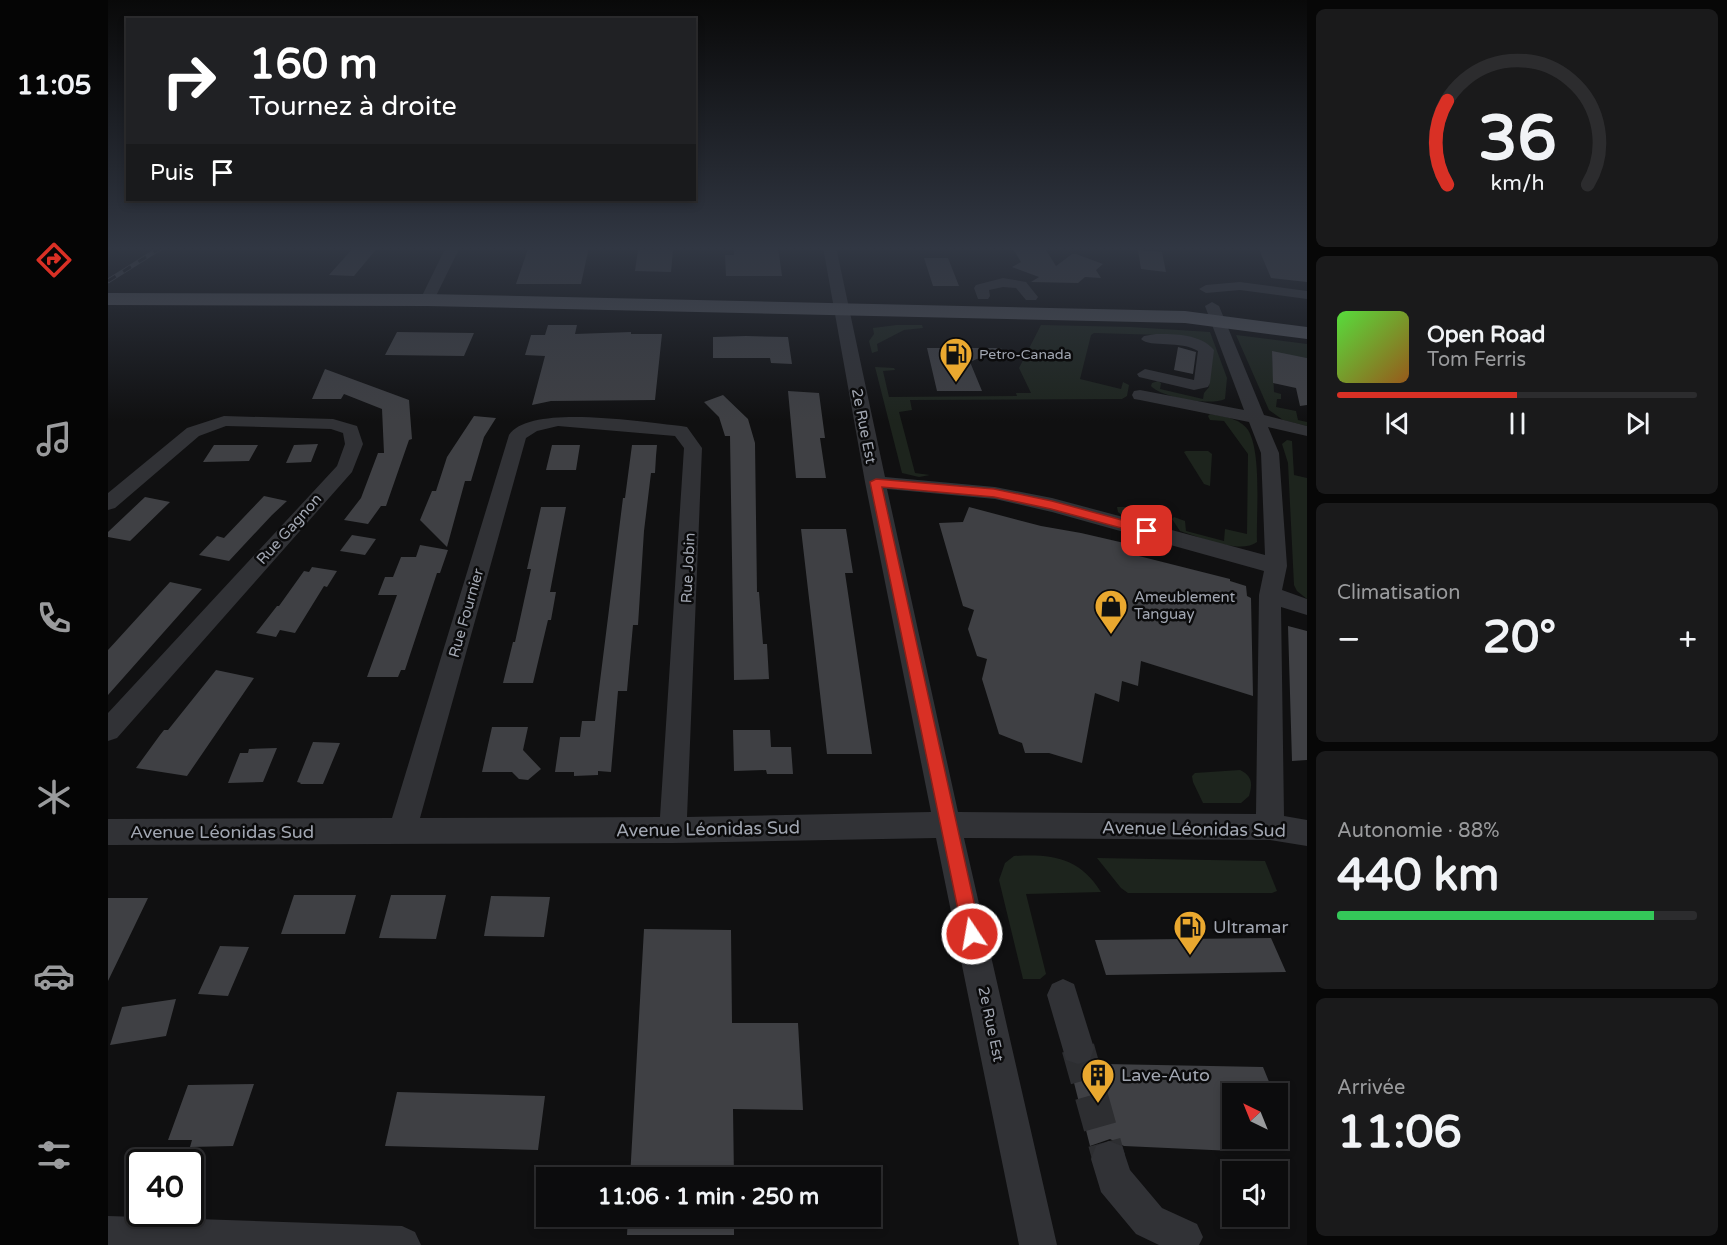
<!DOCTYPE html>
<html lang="fr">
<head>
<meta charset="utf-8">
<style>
  :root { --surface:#0c0c0d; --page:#1a1a1b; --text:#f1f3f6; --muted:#9a9b9d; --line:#2c2c2e; --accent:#d93025 }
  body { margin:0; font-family:"Varela Round",sans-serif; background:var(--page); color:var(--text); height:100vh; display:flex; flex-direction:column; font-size:22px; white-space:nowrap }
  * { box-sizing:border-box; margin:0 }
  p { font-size:20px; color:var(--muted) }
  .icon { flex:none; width:33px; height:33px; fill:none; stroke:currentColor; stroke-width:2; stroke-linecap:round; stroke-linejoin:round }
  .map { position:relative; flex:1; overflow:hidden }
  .side { display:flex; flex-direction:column; gap:9px; padding:9px; background:#070707; width:420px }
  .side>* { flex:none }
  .guide { position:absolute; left:18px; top:18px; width:570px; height:183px; border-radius:0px; box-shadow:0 3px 9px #0003,0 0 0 2px var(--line); background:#202124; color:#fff; overflow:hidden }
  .needle { width:39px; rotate:317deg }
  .buttons { position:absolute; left:1114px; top:1083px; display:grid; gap:12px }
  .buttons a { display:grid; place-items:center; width:66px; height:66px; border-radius:0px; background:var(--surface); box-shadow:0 3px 9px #0003,0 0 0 2px var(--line); font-size:30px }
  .speed { position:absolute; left:18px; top:1149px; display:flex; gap:12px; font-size:30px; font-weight:700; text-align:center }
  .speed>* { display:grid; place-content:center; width:78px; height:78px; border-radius:50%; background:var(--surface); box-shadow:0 3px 9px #0003,0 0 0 2px var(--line); line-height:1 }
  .speed .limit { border:3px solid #111; border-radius:9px; background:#fff; color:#111 }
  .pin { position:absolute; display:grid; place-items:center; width:51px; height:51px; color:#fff; margin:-26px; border-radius:12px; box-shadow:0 3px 9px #0006 }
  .me { position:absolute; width:66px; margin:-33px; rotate:348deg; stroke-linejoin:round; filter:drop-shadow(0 0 4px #0008) }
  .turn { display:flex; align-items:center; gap:21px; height:126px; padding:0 24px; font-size:27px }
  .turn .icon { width:78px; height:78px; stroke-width:2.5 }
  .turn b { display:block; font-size:42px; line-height:51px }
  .then { display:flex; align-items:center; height:57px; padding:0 24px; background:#0003; gap:12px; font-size:22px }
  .big { font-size:45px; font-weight:700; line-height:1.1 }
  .side .widget { flex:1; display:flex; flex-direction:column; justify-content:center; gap:9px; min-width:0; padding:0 21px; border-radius:9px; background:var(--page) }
  .side .dial { align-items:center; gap:0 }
  .dial svg { height:156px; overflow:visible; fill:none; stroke:var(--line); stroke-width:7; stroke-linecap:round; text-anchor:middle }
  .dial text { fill:var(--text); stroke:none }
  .song { display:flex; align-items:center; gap:18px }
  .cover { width:72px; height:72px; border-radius:9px; background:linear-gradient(135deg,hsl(110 70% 55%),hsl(30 70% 35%)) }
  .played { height:6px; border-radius:3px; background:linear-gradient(90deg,var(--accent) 50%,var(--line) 50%) }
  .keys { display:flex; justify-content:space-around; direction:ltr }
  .heat { display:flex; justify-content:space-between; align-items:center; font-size:33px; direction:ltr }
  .charge { height:9px; border-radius:4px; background:linear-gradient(90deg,#34c759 88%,var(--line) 0) }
  .trip { position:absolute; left:428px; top:1167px; width:345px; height:60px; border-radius:0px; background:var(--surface); box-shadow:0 3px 9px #0003,0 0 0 2px var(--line); font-weight:700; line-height:60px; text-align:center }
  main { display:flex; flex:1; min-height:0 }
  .menu { display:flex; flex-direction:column; width:108px; justify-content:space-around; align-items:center; background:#050505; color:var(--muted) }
  .menu .icon { width:42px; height:42px }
  .menu .on { color:var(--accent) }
  .menu b { font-size:27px; color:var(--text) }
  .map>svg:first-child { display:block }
  .green { fill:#1d241d }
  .building { fill:#3f4044 }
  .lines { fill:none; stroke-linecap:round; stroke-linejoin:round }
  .minor-tunnel { stroke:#2d2e31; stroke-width:33; stroke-dasharray:33 16; stroke-linecap:butt }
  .minor { fill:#313236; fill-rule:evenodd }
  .major { fill:#4d4f55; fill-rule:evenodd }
  .rail-casing { stroke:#484a4f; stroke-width:4.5 }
  .rail { stroke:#0b0b0c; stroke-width:3; stroke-dasharray:9; stroke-linecap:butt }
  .route { fill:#d93025; stroke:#8d1f18; stroke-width:1.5 }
  .labels { text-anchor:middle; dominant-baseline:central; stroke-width:5; stroke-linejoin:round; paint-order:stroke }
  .far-poi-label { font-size:14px; fill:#a2a7b2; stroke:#0b0b0c; text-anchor:start }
  .street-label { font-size:15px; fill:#a2a7b2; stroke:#0b0b0c }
  .poi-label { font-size:15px; fill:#a2a7b2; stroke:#0b0b0c; text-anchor:start }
  .near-street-label { font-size:18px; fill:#a2a7b2; stroke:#0b0b0c }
  .near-poi-label { font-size:18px; fill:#a2a7b2; stroke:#0b0b0c; text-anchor:start }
</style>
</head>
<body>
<main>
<nav class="menu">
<b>11:05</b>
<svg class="icon on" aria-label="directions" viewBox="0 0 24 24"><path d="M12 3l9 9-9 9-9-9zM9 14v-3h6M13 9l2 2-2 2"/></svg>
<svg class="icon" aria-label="music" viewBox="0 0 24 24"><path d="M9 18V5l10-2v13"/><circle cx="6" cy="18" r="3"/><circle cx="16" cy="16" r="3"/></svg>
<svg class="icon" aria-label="phone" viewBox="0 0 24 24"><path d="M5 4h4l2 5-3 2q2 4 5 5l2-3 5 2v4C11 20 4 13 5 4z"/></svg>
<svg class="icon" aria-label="climate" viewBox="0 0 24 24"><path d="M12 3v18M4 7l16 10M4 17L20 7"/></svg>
<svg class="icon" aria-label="car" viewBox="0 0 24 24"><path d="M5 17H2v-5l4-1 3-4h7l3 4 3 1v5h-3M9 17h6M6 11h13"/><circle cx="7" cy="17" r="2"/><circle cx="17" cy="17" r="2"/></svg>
<svg class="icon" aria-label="filters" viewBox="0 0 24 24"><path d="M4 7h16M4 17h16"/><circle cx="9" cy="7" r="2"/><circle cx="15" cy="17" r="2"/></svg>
</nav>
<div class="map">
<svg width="1199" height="1245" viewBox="0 0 1199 1245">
  <rect width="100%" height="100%" fill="#101011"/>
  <path class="green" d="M 789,325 L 814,325 L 815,328 L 796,330 L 769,344 L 770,351 L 764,353 L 761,341 L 766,334 L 765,328 Z
    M 933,325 L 1023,327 L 1102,332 L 1119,378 L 1117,399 C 1103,406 1054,398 1043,386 L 1044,383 L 1050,381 L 1053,383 L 1052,389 L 1095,399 L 1096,393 L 1101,387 L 1103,351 L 1055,335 L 986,333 L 983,335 L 972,379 L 1013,389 L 1015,382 L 1021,385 L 1019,396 L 1014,399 L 802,400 L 804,410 L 791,412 L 807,473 L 822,475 L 811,477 L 794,473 L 767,367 L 786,368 L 787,370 L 775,371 L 781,397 L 909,396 L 908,393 L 923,393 L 911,368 Z
    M 1128,335 L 1199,344 L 1199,358 L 1164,352 L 1166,392 L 1173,394 L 1173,399 L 1169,399 L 1168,407 L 1188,411 L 1190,420 L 1199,422 L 1199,426 L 1175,420 L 1161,410 Z
    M 1102,414 C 1114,416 1132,418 1140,430 C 1154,453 1148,514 1149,542 C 1133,555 1091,537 1072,531 L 1064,519 L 1066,517 L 1077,521 L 1078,531 L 1116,541 L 1117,529 L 1139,534 L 1140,454 L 1116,421 L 1102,420 L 1100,416 Z
    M 1179,440 L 1184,441 L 1186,475 L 1199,478 L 1199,599 L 1189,591 L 1186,585 L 1180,463 L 1174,444 Z
    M 1078,451 L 1100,451 L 1104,454 L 1102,486 L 1096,484 L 1076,452 Z
    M 1009,507 L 1037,507 L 1044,519 L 1039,523 L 1015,516 L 1010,512 Z
    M 1132,770 C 1144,776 1145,783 1141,796 L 1133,803 L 1095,803 L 1085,782 L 1084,776 L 1087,773 Z
    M 906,856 C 944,854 971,857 993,892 L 918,894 L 938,974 L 932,979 L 915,979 L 891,880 L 897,863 Z
    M 989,858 L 1157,861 L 1169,891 L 1164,893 L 1020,893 L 1013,888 Z"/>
  <path class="building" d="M 246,247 L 270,247 L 246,276 L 221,275 Z
    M 438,247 L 481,247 L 473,284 L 408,284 L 420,249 L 437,249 Z
    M 626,247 L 670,247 L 674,276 L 618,276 L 617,255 L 626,255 Z
    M 904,247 L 936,247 L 948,266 L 964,254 L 968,254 L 995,264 L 988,270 L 993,278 L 977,277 L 970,283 L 923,282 L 931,277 L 904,267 L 913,262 Z
    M 1150,247 L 1199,248 L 1199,282 L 1163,278 Z
    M 530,250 L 565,250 L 563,272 L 527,271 Z
    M 1030,250 L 1054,252 L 1058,272 L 1033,269 Z
    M 816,258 L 840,258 L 851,286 L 825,286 Z
    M 440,325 L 469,325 L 467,334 L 523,332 L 523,334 L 554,334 L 547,400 L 443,401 L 424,405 L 437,356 L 417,355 L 423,335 L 437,335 Z
    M 289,332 L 366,333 L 356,356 L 277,355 Z
    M 638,336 L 680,337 L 684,364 L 663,363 L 662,358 L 605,358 L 605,337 Z
    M 1070,347 L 1088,352 L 1085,374 L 1066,370 Z
    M 819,348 L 894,348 L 862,362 L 874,391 L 829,391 Z
    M 1164,351 L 1199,358 L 1199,405 L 1192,406 L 1188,388 L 1165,383 Z
    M 217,369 L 301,400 L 304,439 L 301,440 L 278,506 L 273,506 L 260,524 L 236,520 L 253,498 L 270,453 L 276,453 L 274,409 L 236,394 L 233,399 L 204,399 Z
    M 680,391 L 711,393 L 717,438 L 712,438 L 718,478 L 688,478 Z
    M 615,395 L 640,419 L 647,443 L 649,592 L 651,592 L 655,644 L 659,644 L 661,679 L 626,680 L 622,436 L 617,436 L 611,417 L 596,402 Z
    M 366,416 L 388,418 L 376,437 L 363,481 L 357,481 L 339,547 L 312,520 L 324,491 L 328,491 L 339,457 Z
    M 210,444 L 203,462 L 178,463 L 186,445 Z
    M 106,445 L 150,445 L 141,461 L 95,462 Z
    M 444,445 L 472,445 L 468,470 L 438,470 Z
    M 524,445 L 549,445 L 548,456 L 547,473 L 543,473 L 536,531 L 530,625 L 525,625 L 519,691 L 510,691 L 503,772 L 490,771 L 490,775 L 466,776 L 466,772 L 447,772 L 452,737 L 472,737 L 474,721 L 487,721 L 515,498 L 517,498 Z
    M 156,496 L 179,501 L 164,515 L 121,561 L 91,555 L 109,536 L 116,538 Z
    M 37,497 L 62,502 L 22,541 L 0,537 L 0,532 Z
    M 433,507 L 458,507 L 442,592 L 448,592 L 443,620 L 440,620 L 425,683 L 395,683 L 405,642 L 407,642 L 423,569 L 419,569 Z
    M 861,507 L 933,526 L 973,533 L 1025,545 L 1023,554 L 1122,579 L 1122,581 L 1138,586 L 1139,596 L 1143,598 L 1145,696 L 1033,661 L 1030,686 L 1014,681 L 1011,702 L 987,693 L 974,763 L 941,753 L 917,753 L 914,743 L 891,734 L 874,679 L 879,659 L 869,656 L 860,629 L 866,610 L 855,606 L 831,523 L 855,522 Z
    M 693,529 L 738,529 L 745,573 L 737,573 L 764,754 L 719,754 Z
    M 244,535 L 268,539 L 257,555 L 232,551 Z
    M 312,545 L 340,550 L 332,573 L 329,573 L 297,670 L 293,670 L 290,677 L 259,677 L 289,595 L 270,595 L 277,577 L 285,577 L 293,557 L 308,557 Z
    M 204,567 L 229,571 L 219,587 L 216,586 L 187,633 L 172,630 L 168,637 L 148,633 L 169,606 L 171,606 L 196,571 L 201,572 Z
    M 62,582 L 94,589 L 0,695 L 0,650 Z
    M 1180,626 L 1199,631 L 1199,760 L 1184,761 Z
    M 108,670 L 146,678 L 79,776 L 28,768 L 52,735 L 56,730 L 60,730 Z
    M 384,727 L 420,727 L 415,750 L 433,769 L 420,780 L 411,779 L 404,772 L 374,772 Z
    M 625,730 L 662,730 L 663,747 L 683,747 L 685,774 L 659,774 L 658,770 L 626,771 Z
    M 205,742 L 232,743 L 215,784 L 192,784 L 193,783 L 189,782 Z
    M 169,748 L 155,782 L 120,783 L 132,753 L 140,753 L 141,749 Z
    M 186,895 L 248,895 L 237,934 L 173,934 Z
    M 283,895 L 338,895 L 328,939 L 271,938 Z
    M 383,896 L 442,897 L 436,937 L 376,936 Z
    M 0,898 L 40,898 L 0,981 Z
    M 536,929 L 623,930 L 624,1023 L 690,1023 L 695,1110 L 625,1109 L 626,1178 L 522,1178 Z
    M 1163,938 L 1178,972 L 998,975 L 987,940 Z
    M 112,946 L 141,947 L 120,996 L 90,994 Z
    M 68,999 L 58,1036 L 2,1045 L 14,1007 Z
    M 984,1061 L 996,1061 L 997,1064 L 1155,1067 L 1166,1094 L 1125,1094 L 1125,1151 L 1016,1146 L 1002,1139 L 982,1146 L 961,1063 L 971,1066 Z
    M 146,1084 L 125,1146 L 82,1147 L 84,1140 L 60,1140 L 80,1085 Z
    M 289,1092 L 437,1096 L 430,1150 L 277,1146 Z
    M 520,1216 L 626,1216 L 626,1235 L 519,1235 Z"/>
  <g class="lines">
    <path class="minor-tunnel" d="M 970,1048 L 1001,1159"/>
    <path class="minor" d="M 338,247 L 352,247 L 326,300 L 319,304 L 314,303 L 312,300 Z
      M 715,247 L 728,247 L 777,477 L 887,487 L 944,498 L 1157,555 L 1153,453 L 1141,422 L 1032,400 L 1026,399 L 1024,395 L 1026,391 L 1032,390 L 1136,410 L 1097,306 L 1104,302 L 1111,306 L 1156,415 L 1199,426 L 1199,436 L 1160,427 L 1171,453 L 1179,566 L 1174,590 L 1199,599 L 1199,615 L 1173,607 L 1176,816 L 1199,820 L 1199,846 L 1162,840 L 856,838 L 949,1245 L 911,1245 L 828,838 L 565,843 L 0,845 L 0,819 L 284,818 L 401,435 C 422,403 537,423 573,426 L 579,427 L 594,448 L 579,817 L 823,812 L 757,482 ZM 450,426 L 567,436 L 576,448 L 552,817 L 312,818 L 418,438 L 429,431 ZM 779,489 L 887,499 L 944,512 L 1156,571 L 1151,595 L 1148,814 L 850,812 Z
      M 895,278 L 918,282 L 930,297 L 928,300 L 918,300 L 908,288 L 895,287 L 881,290 L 882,296 L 880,299 L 870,299 L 866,288 L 868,285 Z
      M 1132,282 L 1199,291 L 1199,299 L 1132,290 L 1098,293 L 1091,289 L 1098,285 Z
      M 1048,334 C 1067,334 1093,334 1106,350 L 1102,383 L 1100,387 L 1086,390 L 1031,377 L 1029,374 L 1037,369 L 1086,380 L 1090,351 C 1073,340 1042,348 1033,339 L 1036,336 Z
      M 116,416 L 225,419 L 249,426 L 255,444 L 244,472 L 9,738 L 0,741 L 0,713 L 229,466 L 237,444 L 235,433 L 223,429 L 118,426 L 91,436 L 7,508 L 0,510 L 0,493 L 79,428 Z
      M 955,979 L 966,984 L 986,1048 L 982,1060 L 970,1064 L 958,1060 L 939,995 L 944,984 Z
      M 1001,1141 L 1014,1146 L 1022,1170 L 1054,1208 L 1089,1224 L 1095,1237 L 1091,1245 L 1051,1245 L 1028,1234 L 993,1192 L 983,1159 L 988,1146 Z
      M 0,1216 L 294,1226 L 307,1232 L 313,1245 L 0,1245 Z"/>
    <path class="major" d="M 0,293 L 319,294 L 1077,311 L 1199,327 L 1199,339 L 1077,323 L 319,306 L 0,305 Z"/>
    <defs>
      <path id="rail" d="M 0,281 L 54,247"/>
    </defs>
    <use href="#rail" class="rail-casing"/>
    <use href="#rail" class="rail"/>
  </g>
  <linearGradient id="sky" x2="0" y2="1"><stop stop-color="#090909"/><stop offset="0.59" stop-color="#313743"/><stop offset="1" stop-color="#313743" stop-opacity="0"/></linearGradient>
  <rect width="1199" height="421" fill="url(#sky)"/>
  <path class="route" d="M 768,479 L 886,489 L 944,501 L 1043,528 L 1045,531 L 1039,535 L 943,509 L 886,497 L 774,487 L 873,934 L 871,940 L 864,943 L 858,940 L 855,934 L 762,482 Z"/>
  <defs>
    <symbol id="fuel-pin" viewBox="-11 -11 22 30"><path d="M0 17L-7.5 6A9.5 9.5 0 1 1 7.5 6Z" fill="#eaa82f" stroke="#0b0b0c"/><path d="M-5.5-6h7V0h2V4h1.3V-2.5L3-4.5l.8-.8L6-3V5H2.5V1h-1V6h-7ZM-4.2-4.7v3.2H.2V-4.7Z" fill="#111"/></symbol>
    <symbol id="shop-pin" viewBox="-11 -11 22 30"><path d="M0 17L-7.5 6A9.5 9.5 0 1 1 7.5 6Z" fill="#eaa82f" stroke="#0b0b0c"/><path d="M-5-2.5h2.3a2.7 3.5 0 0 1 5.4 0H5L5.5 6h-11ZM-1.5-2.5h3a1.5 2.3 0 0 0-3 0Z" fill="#111"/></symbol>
    <symbol id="building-pin" viewBox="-11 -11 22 30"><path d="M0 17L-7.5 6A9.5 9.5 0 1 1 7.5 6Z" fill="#eaa82f" stroke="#0b0b0c"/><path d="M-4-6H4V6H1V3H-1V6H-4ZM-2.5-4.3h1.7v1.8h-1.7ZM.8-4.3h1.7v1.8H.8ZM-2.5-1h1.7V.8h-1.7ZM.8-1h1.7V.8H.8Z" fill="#111"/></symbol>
  </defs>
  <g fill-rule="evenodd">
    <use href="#fuel-pin" x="829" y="335" width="38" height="52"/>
    <use href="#shop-pin" x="984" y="587" width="38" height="52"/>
    <use href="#fuel-pin" x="1063" y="908" width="38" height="52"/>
    <use href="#building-pin" x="971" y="1056" width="38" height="52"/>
  </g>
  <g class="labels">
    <g class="far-poi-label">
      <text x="871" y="354">Petro-Canada</text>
    </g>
    <g class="street-label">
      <text transform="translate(756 426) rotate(79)">2e Rue Est</text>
      <text transform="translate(181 529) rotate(-48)">Rue Gagnon</text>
      <text transform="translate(580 568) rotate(-87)">Rue Jobin</text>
      <text transform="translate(358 613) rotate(-74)">Rue Fournier</text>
      <text transform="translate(883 1024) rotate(78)">2e Rue Est</text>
    </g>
    <g class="poi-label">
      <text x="1026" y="597">Ameublement<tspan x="1026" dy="17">Tanguay</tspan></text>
    </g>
    <g class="near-street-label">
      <text transform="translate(600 829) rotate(-1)">Avenue Léonidas Sud</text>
      <text transform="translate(1086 829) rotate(1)">Avenue Léonidas Sud</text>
      <text x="114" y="832">Avenue Léonidas Sud</text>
    </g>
    <g class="near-poi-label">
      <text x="1105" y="927">Ultramar</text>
      <text x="1013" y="1075">Lave-Auto</text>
    </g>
  </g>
</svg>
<div class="buttons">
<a><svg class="needle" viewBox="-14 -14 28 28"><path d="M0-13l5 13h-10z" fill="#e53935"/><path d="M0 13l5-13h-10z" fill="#9a9b9d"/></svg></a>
<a><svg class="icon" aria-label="sound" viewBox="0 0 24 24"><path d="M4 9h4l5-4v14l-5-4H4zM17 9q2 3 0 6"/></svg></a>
</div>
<div class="speed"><div class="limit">40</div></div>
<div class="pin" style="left:1039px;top:531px;background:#d93025"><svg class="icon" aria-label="arrive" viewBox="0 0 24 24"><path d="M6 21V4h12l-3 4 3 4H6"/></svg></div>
<svg class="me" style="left:864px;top:934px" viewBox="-20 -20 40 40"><circle r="17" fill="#d93025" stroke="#fff" stroke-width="3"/><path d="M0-11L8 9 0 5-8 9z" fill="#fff"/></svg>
<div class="trip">11:06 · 1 min · 250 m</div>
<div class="guide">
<div class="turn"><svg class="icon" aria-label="right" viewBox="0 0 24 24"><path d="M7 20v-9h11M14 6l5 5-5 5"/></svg><div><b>160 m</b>Tournez à droite</div></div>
<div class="then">Puis<svg class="icon" aria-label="arrive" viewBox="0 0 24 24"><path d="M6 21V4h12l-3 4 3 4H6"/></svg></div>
</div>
</div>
<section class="side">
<div class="widget dial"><svg viewBox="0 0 100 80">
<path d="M14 69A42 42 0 1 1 86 69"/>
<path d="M14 69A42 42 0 0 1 14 26" stroke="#d93025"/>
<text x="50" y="56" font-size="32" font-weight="700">36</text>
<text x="50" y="72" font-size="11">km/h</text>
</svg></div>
<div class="widget">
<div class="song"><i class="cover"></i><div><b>Open Road</b><p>Tom Ferris</p></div></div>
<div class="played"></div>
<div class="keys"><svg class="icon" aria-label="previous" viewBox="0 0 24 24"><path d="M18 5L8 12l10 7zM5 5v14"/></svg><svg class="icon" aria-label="pause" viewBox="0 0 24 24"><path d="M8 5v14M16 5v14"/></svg><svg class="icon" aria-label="next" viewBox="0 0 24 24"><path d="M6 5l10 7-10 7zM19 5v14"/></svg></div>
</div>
<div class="widget"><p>Climatisation</p>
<div class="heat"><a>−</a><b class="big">20°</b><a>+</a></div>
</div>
<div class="widget"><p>Autonomie · 88%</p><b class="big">440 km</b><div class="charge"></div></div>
<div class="widget"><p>Arrivée</p><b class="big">11:06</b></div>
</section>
</main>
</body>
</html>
